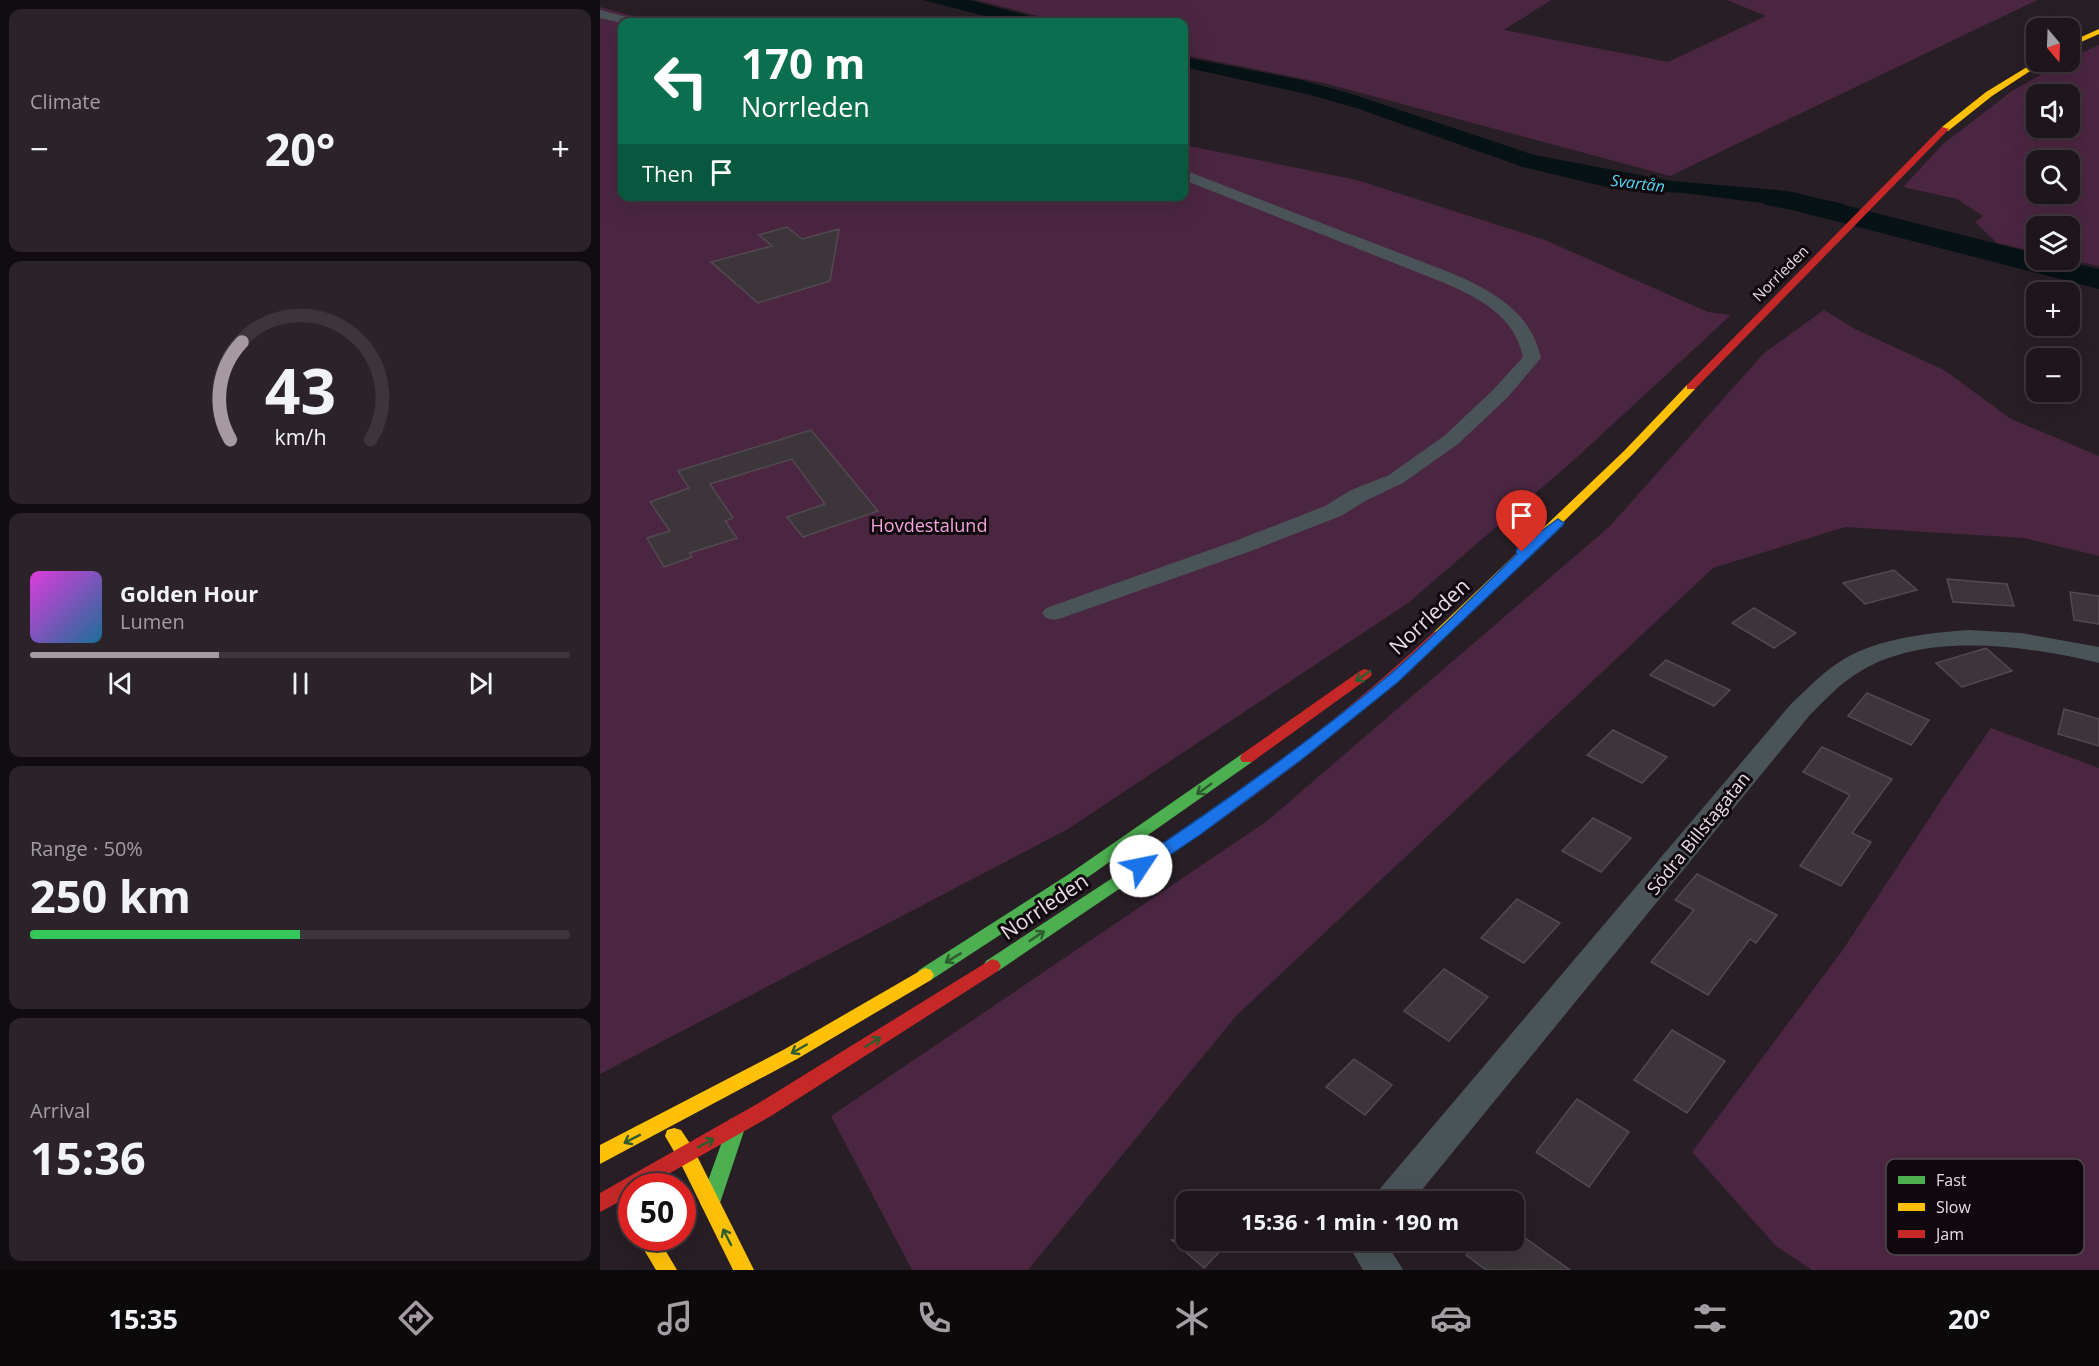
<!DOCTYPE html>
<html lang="en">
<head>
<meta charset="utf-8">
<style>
  :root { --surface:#1e161c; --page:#2b2329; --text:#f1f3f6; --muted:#a19fa3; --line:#3c353b; --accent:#a59aa1 }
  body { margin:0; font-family:"Open Sans",sans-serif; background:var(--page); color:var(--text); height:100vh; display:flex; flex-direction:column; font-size:22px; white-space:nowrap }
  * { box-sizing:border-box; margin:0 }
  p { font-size:20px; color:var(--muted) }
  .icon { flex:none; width:33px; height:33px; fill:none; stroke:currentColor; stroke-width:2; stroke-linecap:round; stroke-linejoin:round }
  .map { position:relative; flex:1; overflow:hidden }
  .panel { display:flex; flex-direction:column; gap:9px; padding:9px; background:#100c0f; width:600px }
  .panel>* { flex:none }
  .banner { position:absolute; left:18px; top:18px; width:570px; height:183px; border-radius:12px; box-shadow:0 6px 24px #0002,0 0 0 2px var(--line); background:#0b6e4f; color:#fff; overflow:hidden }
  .needle { width:39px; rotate:161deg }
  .buttons { position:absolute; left:1426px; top:18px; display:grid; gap:12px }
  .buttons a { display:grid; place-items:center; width:54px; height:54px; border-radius:12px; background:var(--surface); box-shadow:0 6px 24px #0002,0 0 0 2px var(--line); font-size:30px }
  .speed { position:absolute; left:18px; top:1173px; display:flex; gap:12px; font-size:30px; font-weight:700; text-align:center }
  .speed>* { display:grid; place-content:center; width:78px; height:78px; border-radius:50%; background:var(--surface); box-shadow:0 6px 24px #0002,0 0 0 2px var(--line); line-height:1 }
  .speed .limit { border:9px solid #d22; background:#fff; color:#111 }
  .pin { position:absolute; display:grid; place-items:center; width:51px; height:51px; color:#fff; margin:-62px -26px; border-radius:50% 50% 50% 0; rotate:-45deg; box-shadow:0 0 6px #0007 }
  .pin .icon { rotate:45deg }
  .me { position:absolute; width:66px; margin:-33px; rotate:56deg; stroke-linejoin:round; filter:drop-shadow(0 0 4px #0008) }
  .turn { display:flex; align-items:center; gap:21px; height:126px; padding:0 24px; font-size:27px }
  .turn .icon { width:78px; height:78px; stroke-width:2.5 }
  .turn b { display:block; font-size:42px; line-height:51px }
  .then { display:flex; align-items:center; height:57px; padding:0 24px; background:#0003; gap:12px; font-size:22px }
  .big { font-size:45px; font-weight:700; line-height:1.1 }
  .panel .tile { flex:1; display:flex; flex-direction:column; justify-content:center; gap:9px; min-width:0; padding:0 21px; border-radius:12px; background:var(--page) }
  .panel .dial { align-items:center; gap:0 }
  .dial svg { height:156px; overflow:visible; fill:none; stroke:var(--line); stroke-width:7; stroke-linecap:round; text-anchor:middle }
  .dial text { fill:var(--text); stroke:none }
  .song { display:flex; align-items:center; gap:18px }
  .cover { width:72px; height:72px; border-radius:9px; background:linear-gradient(135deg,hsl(300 70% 55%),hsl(200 70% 35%)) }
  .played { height:6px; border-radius:3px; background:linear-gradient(90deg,var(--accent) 35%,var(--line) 35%) }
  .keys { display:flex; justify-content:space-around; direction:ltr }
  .heat { display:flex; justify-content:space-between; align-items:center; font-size:33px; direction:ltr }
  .charge { height:9px; border-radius:4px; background:linear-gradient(90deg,#34c759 50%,var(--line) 0) }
  .trip { position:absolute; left:576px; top:1191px; width:348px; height:60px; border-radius:12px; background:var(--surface); box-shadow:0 6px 24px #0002,0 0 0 2px var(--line); font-weight:700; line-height:60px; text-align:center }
  .tab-bar { display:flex; height:96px; justify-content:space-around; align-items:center; background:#0c090b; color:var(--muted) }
  .tab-bar .icon { width:42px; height:42px }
  .tab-bar .on { color:var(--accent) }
  .tab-bar b { font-size:27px; color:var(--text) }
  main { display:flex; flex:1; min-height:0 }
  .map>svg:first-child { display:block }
  .green { fill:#4b2641; fill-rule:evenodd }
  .water { fill:#061216 }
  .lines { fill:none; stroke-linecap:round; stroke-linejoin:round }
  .river { fill:#061216; fill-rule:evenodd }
  .building { fill:#3c353a; stroke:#524a50; stroke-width:1.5 }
  .street { fill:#495358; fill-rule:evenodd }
  .fast { fill:#4caf50; fill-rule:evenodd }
  .slow { fill:#ffc107; fill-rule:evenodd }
  .jam { fill:#c62828; fill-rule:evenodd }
  .oneway { stroke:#2e5c2e }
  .route { fill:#1a73e8; stroke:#114b97; stroke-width:1.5 }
  .labels { text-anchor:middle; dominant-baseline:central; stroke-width:6; stroke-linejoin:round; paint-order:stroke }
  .far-street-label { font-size:15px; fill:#e8dde4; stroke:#0f080d }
  .far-water-label { font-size:16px; font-style:italic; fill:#52d7f5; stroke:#0f080d }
  .park-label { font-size:18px; fill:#f6a4df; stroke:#0f080d }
  .street-label { font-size:18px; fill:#e8dde4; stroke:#0f080d }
  .near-street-label { font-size:21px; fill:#e8dde4; stroke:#0f080d }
  .key { fill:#0f080d; stroke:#50484e; stroke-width:1.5 }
  .key-label { font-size:16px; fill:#e8dde4 }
</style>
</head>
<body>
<main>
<section class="panel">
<div class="tile"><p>Climate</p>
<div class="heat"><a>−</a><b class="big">20°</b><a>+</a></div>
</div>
<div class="tile dial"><svg viewBox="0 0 100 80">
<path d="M14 69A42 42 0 1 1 86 69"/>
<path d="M14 69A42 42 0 0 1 20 19" stroke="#a59aa1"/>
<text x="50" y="56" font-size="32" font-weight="700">43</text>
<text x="50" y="72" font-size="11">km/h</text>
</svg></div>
<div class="tile">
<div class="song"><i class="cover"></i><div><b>Golden Hour</b><p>Lumen</p></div></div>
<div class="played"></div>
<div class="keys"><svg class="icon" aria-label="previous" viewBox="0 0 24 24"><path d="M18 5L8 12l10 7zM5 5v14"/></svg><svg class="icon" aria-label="pause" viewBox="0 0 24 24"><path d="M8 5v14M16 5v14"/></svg><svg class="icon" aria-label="next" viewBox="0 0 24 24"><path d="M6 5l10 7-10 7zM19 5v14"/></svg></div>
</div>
<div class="tile"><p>Range · 50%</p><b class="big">250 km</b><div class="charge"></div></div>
<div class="tile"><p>Arrival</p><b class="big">15:36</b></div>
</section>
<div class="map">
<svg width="1499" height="1270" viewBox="0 0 1499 1270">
  <rect width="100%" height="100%" fill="#281e25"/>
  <path class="green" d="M 376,0 L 951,0 L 904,30 L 1068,62 L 1166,16 L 1127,0 L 1437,0 L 1070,176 L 724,83 L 584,55 L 584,22 L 461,22 Z
    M 0,7 L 54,22 L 22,22 L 22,196 L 584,196 L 584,145 L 757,180 L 945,240 L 1108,312 L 1131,315 L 974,460 L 808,603 L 468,829 L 0,1074 Z
    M 1499,45 L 1499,266 L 1470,260 L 1470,226 L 1437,226 L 1437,252 L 1397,243 L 1375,222 L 1383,216 L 1357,199 L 1303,187 L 1343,144 L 1412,91 L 1463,62 L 1470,62 L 1470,58 ZM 1437,94 L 1470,94 L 1470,128 L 1437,128 ZM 1437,160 L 1470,160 L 1470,194 L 1437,194 Z
    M 1224,310 L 1255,329 L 1344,370 L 1411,419 L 1499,456 L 1499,556 L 1424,538 L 1245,527 L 1113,568 L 636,1016 L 428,1270 L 312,1270 L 231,1116 L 667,821 L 1010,526 L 1164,353 Z
    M 1391,728 L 1499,768 L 1499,1270 L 1212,1270 L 1176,1246 L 1092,1152 L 1242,951 L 1346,793 Z"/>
  <path class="water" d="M 323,0 L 370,0 L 451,22 L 408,22 Z
    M 584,57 L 701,80 L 752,94 L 934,155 L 1072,181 L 1176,190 L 1244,204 L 1230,217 L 1178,205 L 1083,193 L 1015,189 L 923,167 L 759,109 L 711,95 L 584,67 Z"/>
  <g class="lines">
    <path class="river" d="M 1176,190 L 1193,192 L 1437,254 L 1437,260 L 1460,260 L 1499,269 L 1499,289 L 1192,210 L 1166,205 L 1161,199 L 1166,193 Z"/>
  </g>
  <path class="building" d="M 187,227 L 202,239 L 239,229 L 230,281 L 158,303 L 111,262 L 172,246 L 159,235 Z
    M 211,430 L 278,511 L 203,537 L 187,517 L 225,504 L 192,459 L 110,484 L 133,518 L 125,521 L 137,538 L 90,553 L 92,557 L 64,567 L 47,538 L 70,531 L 50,502 L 89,488 L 78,471 Z
    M 1294,570 L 1317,590 L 1265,604 L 1243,583 Z
    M 1347,579 L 1407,584 L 1414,606 L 1353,602 Z
    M 1470,592 L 1499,596 L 1499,624 L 1474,620 Z
    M 1154,608 L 1196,633 L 1174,648 L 1132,623 Z
    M 1386,648 L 1412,671 L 1362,687 L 1336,663 Z
    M 1066,660 L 1130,690 L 1114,706 L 1050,675 Z
    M 1267,693 L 1329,720 L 1311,745 L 1248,716 Z
    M 1464,709 L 1499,719 L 1499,746 L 1458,734 Z
    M 1013,730 L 1067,757 L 1042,783 L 987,755 Z
    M 1222,747 L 1292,779 L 1252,833 L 1271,842 L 1241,886 L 1200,866 L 1250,795 L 1203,772 Z
    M 993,818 L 1031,838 L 1001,872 L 962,851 Z
    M 1097,874 L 1177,915 L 1156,943 L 1150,939 L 1108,995 L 1051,962 L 1094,910 L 1075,900 Z
    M 917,899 L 960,923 L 924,963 L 881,938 Z
    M 844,969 L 888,997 L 849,1041 L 804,1011 Z
    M 1072,1030 L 1125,1061 L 1087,1113 L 1034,1080 Z
    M 754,1059 L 792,1085 L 765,1115 L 726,1087 Z
    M 977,1099 L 1029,1132 L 989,1187 L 936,1152 Z
    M 914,1230 L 970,1270 L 886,1270 L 866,1255 L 878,1240 L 914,1240 Z
    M 572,1240 L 631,1240 L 604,1268 Z"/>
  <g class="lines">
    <path class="street" d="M 0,10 L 35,19 L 37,22 L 22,23 L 0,18 Z
      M 584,170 L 854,274 C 894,292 931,312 941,358 L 907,398 L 858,444 L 803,483 L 767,500 L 741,516 L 651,551 L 462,618 L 454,620 L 446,618 L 442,613 L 446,608 L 635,541 L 725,506 L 751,490 L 789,475 L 844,436 L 893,390 L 923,357 C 914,315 879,298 842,282 L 584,180 Z
      M 1369,630 L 1421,633 L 1499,647 L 1499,663 C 1428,646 1327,631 1261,671 C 1241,682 1225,700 1209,716 L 812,1202 L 773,1202 L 778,1191 L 1191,704 C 1208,688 1224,671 1244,659 C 1280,638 1328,633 1369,630 Z
      M 752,1240 L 788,1240 C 788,1250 799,1261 803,1270 L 763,1270 L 752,1251 Z"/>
    <path class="fast" d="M 647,753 L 652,754 L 654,758 L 652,762 L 481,882 L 331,980 L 325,982 L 319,980 L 316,975 L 319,970 L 469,874 L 642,754 Z
      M 590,827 L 596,829 L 598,833 L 596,837 L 398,971 L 392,973 L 386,971 L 383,966 L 386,961 Z
      M 137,1117 L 144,1119 L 146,1125 L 120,1203 L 117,1209 L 110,1212 L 103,1209 L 100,1203 L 128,1125 L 130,1119 Z"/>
    <path class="slow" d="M 1499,29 L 1499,34 L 1470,47 L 1470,42 Z
      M 1437,61 L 1444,62 L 1392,96 L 1348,131 L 1342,131 L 1342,127 L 1386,92 Z
      M 1091,384 L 1095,385 L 1095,389 L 1032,455 L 844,638 L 834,638 L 832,635 L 834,632 L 1024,451 L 1087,385 Z
      M 325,968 L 331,970 L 334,975 L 331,980 L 197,1059 L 0,1164 L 0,1145 L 185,1049 Z
      M 74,1128 L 81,1130 L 93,1148 L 154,1270 L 133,1270 L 79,1160 L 65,1136 L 67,1130 Z
      M 37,1238 L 58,1238 L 77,1270 L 56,1270 Z"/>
    <path class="jam" d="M 1342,127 L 1349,129 L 1095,389 L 1087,389 L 1087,385 Z
      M 839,631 L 846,635 L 844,638 C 766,711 683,777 596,837 L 584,837 L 582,833 L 584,829 C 673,769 756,705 834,632 Z
      M 765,669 L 770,671 L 772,674 L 770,677 L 652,762 L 642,762 L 640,758 L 642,754 L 760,671 Z
      M 392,959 L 398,961 L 401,966 L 398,971 L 171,1116 L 47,1186 L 32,1186 L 32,1195 L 0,1212 L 0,1193 L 157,1104 Z"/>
  </g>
  <defs><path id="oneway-shaft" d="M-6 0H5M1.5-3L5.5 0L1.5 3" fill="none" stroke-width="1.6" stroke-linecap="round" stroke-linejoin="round" transform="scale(1.5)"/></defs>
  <g class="oneway">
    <use href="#oneway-shaft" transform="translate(763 676) rotate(144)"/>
    <use href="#oneway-shaft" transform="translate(604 789) rotate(144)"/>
    <use href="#oneway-shaft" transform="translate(437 936) rotate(-34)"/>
    <use href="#oneway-shaft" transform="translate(353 958) rotate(149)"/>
    <use href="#oneway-shaft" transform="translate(273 1042) rotate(-32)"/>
    <use href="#oneway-shaft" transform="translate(199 1049) rotate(150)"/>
    <use href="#oneway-shaft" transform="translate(32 1139) rotate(153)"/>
    <use href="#oneway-shaft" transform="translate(106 1143) rotate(-29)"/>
    <use href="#oneway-shaft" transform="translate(127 1237) rotate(-117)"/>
  </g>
  <path class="route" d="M 958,519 L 964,523 L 962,526 L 798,682 L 701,760 L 601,834 L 546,871 L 535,871 L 532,866 L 535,862 C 622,804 708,743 788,676 C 833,638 874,595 917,554 L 916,552 L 917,549 Z"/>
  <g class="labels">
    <g class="far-street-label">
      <text transform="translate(1180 273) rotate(-45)">Norrleden</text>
    </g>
    <g class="far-water-label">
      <text transform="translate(1038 183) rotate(7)">Svartån</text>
    </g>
    <g class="park-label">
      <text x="329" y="525">Hovdestalund</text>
    </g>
    <g class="street-label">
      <text transform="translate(1098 833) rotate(-51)">Södra Billstagatan</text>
    </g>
    <g class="near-street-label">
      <text transform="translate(829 616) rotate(-43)">Norrleden</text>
      <text transform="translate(444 906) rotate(-34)">Norrleden</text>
    </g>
  </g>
  <rect x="1286" y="1159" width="198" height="96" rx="9" class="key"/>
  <rect x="1298" y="1176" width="27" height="8" fill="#4caf50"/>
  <rect x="1298" y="1203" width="27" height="8" fill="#ffc107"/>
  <rect x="1298" y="1230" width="27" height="8" fill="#c62828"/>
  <g class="key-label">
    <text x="1336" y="1186">Fast</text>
    <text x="1336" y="1213">Slow</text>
    <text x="1336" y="1240">Jam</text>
  </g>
</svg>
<div class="buttons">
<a><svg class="needle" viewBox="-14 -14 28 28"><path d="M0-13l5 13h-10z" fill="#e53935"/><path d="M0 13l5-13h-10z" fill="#a19fa3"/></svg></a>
<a><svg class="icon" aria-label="sound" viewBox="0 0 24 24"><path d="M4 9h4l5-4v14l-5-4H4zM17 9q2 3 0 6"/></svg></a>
<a><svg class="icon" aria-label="search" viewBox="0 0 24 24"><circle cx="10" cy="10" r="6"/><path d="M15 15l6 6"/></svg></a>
<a><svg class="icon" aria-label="layers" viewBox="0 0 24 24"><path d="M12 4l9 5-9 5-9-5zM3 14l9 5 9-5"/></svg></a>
<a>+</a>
<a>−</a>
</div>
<div class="speed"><div class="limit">50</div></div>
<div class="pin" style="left:922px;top:552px;background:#d93025"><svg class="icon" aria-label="arrive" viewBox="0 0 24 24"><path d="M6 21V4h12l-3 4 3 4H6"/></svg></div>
<svg class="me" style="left:541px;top:866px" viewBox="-20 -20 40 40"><circle r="19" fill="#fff"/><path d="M0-13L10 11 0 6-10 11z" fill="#1a73e8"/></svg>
<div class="trip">15:36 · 1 min · 190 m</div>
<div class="banner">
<div class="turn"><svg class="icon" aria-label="left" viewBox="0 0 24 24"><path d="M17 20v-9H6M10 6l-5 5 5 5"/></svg><div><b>170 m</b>Norrleden</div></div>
<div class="then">Then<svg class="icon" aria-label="arrive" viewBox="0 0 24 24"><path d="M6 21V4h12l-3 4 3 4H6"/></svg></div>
</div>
</div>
</main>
<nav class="tab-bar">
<b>15:35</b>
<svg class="icon on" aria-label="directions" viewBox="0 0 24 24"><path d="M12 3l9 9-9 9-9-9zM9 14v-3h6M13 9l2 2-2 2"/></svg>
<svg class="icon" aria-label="music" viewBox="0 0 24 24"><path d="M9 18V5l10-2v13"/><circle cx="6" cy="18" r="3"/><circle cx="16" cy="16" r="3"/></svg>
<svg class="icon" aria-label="phone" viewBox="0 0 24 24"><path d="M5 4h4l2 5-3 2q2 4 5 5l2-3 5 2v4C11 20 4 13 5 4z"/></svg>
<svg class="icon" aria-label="climate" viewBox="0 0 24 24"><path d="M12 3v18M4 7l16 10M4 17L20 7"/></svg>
<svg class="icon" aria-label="car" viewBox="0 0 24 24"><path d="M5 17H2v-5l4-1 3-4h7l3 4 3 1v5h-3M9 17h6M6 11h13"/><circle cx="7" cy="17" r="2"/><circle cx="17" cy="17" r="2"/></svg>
<svg class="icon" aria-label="filters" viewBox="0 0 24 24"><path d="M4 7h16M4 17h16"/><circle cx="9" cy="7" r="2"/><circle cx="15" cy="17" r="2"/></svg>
<b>20°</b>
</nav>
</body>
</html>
